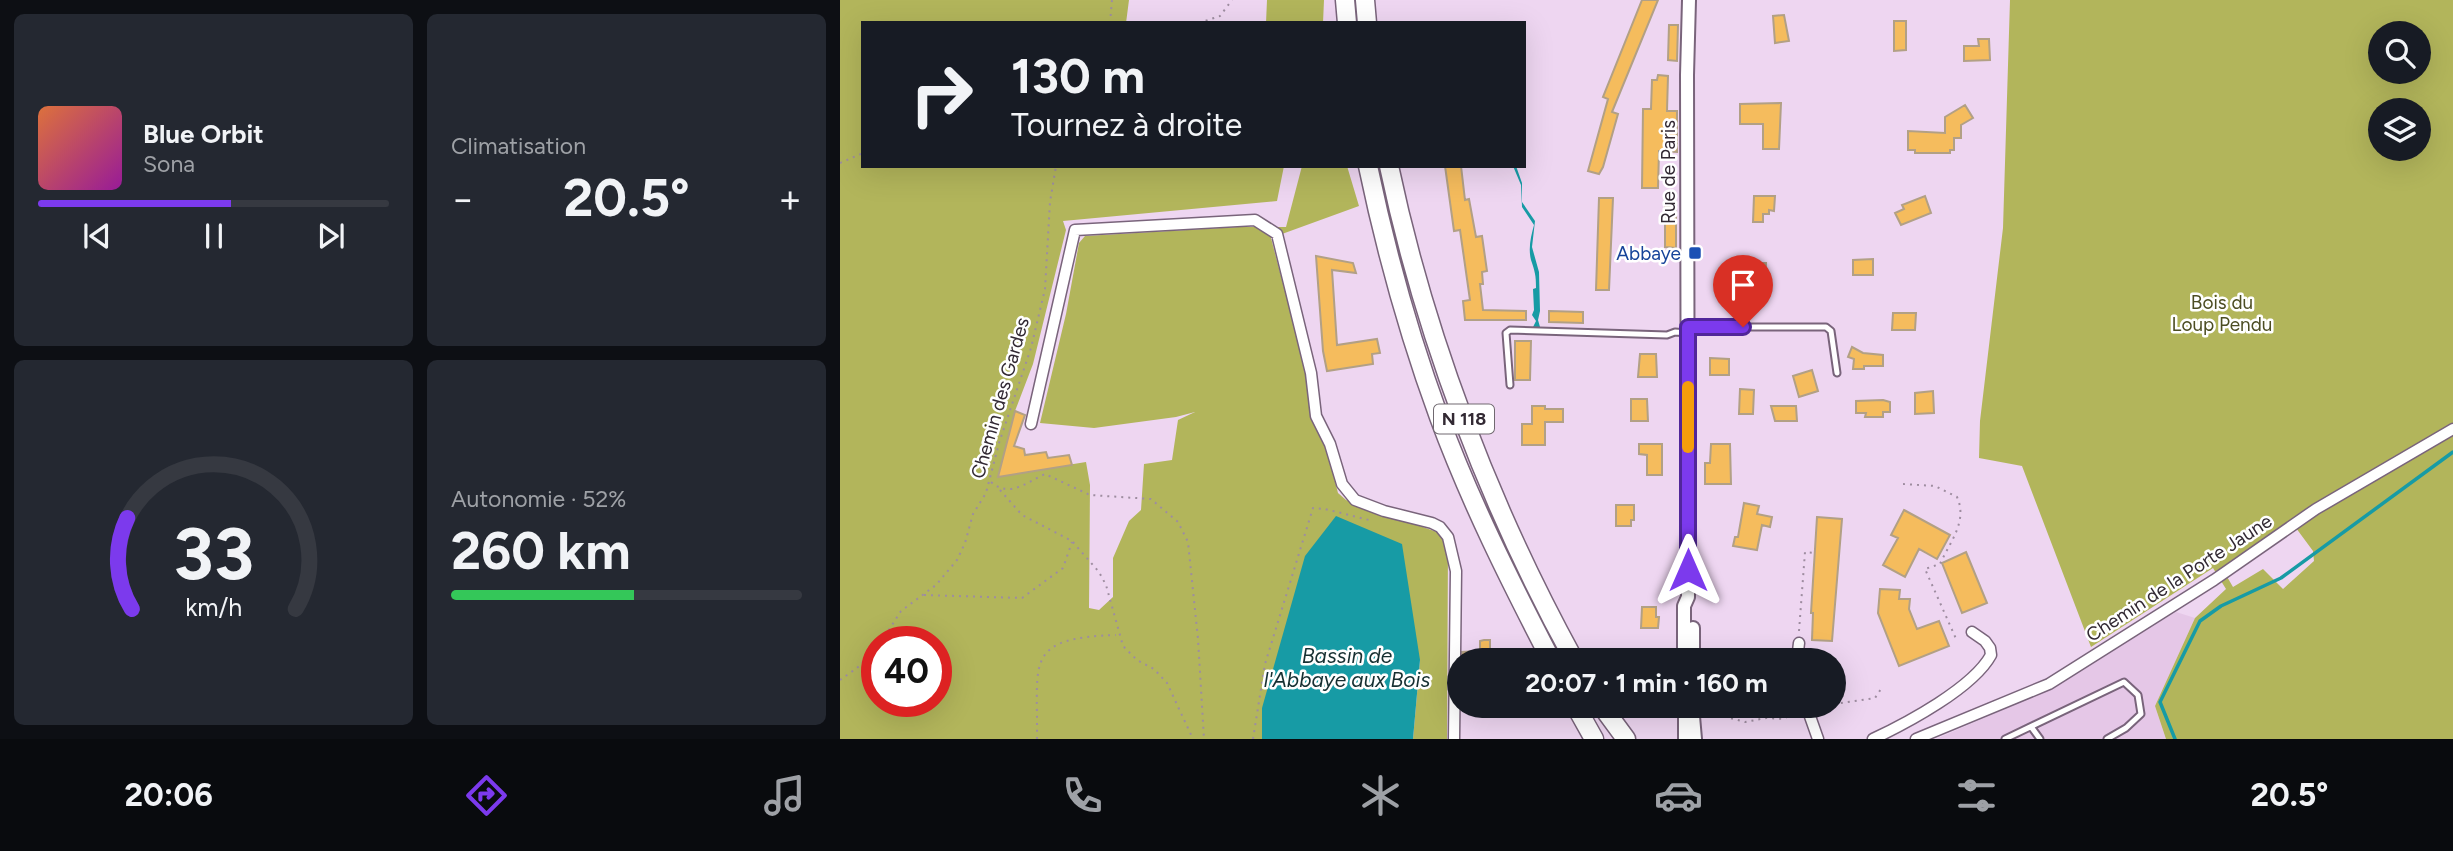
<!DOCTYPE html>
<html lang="fr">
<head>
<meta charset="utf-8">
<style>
  :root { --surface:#171b24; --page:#242831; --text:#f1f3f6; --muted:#9ea1a6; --line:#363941; --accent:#7c3aed }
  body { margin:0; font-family:Figtree,sans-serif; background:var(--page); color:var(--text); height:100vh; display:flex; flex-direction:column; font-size:26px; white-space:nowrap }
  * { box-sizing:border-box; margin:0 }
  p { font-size:23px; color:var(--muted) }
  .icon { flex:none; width:38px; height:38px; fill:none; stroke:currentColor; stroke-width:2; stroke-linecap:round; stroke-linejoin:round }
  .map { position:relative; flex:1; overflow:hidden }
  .side { display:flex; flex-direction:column; gap:14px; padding:14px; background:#0d0f14; width:840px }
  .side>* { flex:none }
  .guide { position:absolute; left:21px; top:21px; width:665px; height:147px; border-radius:0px; box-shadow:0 7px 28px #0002; background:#171b24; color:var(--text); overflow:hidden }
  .fabs { position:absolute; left:1528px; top:21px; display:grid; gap:14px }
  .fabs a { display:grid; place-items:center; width:63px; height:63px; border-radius:50%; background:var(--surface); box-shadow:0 7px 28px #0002; font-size:35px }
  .speed { position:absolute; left:21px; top:626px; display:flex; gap:14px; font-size:35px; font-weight:700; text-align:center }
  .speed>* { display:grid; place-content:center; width:91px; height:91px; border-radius:50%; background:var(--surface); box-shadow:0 7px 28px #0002; line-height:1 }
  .speed .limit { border:10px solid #d22; background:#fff; color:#111 }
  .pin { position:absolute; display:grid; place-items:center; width:60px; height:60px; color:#fff; margin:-72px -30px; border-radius:50% 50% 50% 0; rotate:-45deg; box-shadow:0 0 7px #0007 }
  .pin .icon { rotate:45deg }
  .me { position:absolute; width:77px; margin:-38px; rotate:0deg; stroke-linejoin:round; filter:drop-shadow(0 0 5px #0008) }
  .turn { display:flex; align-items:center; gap:24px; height:147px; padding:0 35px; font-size:32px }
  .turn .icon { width:91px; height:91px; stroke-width:2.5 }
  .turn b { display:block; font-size:49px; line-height:60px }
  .big { font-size:52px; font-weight:700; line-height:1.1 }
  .side .card { flex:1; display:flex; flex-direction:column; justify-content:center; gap:10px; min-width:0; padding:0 24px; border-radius:10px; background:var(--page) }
  .side .dial { align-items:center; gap:0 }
  .dial svg { height:182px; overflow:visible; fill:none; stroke:var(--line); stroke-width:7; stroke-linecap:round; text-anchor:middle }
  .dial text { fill:var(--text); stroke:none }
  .song { display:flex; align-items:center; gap:21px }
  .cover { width:84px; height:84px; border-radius:10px; background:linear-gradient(135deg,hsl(20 70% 55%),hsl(300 70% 35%)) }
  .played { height:7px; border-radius:4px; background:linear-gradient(90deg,var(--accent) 55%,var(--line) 55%) }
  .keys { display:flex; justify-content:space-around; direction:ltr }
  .heat { display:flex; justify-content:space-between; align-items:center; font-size:38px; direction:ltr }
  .charge { height:10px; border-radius:5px; background:linear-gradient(90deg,#34c759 52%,var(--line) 0) }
  .side .tiles { flex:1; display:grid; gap:14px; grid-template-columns:repeat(2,1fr) }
  .trip { position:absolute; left:607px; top:648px; width:399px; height:70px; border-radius:35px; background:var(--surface); box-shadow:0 7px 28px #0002; font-weight:700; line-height:70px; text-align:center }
  .tab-bar { display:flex; height:112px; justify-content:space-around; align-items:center; background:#090b0e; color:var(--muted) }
  .tab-bar .icon { width:49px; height:49px }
  .tab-bar .active { color:var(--accent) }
  .tab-bar b { font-size:32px; color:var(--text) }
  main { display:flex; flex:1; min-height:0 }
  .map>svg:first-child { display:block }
  .built { fill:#e5c7e7 }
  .green { fill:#b2b55b; fill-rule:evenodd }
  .water { fill:#179ba5 }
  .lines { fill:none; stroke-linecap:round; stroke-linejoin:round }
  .stream { stroke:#179ba5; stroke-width:3.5 }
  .building { fill:#f5bc5d; stroke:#b2a085; stroke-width:2 }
  .service-casing { stroke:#79647b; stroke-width:9 }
  .minor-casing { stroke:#79647b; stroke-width:13 }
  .tertiary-casing { stroke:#79647b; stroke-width:16 }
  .trunk-casing { stroke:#79647b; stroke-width:21 }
  .path { stroke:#9e8da0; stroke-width:2; stroke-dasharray:2 5; stroke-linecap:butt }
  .service { stroke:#fff; stroke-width:5 }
  .minor { stroke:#fff; stroke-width:10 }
  .tertiary { stroke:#fff; stroke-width:12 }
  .trunk { stroke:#fff; stroke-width:18 }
  .route-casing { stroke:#51269a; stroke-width:18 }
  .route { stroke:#7c3aed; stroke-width:12 }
  .slow { stroke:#f59e0b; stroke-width:12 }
  .transit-dot { fill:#1a4fb4; stroke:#fff; stroke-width:2.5 }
  .labels { text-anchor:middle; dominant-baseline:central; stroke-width:5; stroke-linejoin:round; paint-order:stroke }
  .shield { fill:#fff; stroke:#706970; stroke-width:2 }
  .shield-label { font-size:18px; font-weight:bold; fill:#322933 }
  .street-label { font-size:19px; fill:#322933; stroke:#fff }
  .transit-label { font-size:19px; fill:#164399; stroke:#fff; text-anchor:end }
  .park-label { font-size:19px; fill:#4c4d22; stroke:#fff }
  .water-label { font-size:21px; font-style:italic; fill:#163032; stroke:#fff }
</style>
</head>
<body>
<main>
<section class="side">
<div class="tiles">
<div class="card">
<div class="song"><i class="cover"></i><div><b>Blue Orbit</b><p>Sona</p></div></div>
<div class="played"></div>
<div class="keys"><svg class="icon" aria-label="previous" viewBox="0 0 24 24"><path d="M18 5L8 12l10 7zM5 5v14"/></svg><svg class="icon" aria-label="pause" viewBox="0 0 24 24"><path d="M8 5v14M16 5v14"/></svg><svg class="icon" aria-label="next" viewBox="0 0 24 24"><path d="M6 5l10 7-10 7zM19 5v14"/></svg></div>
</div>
<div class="card"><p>Climatisation</p>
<div class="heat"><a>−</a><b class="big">20.5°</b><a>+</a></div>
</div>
<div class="card dial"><svg viewBox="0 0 100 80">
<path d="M14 69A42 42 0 1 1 86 69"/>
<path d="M14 69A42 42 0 0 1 12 29" stroke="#7c3aed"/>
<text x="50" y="56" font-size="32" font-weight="700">33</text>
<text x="50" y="72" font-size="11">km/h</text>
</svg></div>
<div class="card"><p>Autonomie · 52%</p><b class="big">260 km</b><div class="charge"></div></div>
</div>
</section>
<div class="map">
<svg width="1613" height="739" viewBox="0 0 1613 739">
  <rect width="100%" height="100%" fill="#eed6f1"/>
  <path class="built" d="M 1336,612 L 1355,618 L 1315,706 L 1326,739 L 1096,739 L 1206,691 L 1266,652 Z"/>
  <path class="green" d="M 0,0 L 289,0 L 286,23 L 23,23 L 23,166 L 444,166 L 437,201 L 223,221 L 226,230 L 193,364 L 175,411 L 158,476 L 246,462 L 250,485 L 249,608 L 259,610 L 273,597 L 273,558 L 289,521 L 301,510 L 304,464 L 332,460 L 338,420 L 355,412 L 336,417 L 254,428 L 200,423 L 226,314 L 239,243 L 245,236 L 398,227 L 446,227 L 462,166 L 507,166 L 519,206 L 431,238 L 498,493 L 506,500 L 597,532 L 608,546 L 607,739 L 573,739 L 580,660 L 422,708 L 422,739 L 0,739 ZM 37,642 L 96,642 L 96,702 L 37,702 Z
    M 427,0 L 484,0 L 483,23 L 426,23 Z
    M 1170,0 L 1613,0 L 1613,739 L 1326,739 L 1315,706 L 1355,618 L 1386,589 L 1373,568 L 1251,647 L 1182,466 L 1139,458 L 1140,421 L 1163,228 ZM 1540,33 L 1578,33 L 1578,72 L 1540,72 ZM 1540,110 L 1578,110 L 1578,149 L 1540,149 ZM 1456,528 L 1473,551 L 1474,561 L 1443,589 L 1423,569 L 1393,587 L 1386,575 Z"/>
  <path class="water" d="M 673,166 L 676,166 L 682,183 L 682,202 L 695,221 L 692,247 L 699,272 L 700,311 L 698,320 L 700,327 L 693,327 L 696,321 L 692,315 L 694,310 L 693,289 L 696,288 C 696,275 695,272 691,260 C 688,248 691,236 694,225 L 682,207 L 681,185 Z
    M 496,516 L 562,544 L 580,660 L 573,739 L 422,739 L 422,708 L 465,556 Z"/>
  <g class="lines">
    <path class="stream" d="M 1335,739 L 1320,702 L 1360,621 L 1381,606 L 1441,578 L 1613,452"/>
  </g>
  <path class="building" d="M 802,0 L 818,0 L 772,112 L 778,114 L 763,167 L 759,174 L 748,171 L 768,99 L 763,97 Z
    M 944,15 L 949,41 L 935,43 L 933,16 Z
    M 1054,21 L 1066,21 L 1066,50 L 1054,51 Z
    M 829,25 L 838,25 L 837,61 L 828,60 Z
    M 1138,39 L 1149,39 L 1150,60 L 1124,61 L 1124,46 L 1139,46 Z
    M 818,75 L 828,76 L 827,111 L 837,111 L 837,152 L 819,151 L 818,188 L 802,188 L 803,109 L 811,109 L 812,80 L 817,80 Z
    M 941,103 L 939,149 L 923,149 L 923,124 L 900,124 L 900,104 Z
    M 1125,105 L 1133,118 L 1121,125 L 1121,138 L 1114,138 L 1114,150 L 1110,150 L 1110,153 L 1075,153 L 1075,150 L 1068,150 L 1068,131 L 1105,133 L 1105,117 Z
    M 605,166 L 621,166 L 625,200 L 629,199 L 636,237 L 642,236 L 647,271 L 642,272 L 643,284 L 640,284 L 643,310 L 686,311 L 686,320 L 625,320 L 623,301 L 630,300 L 620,230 L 614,231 Z
    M 914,196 L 935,196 L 934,211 L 929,210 L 929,214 L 923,214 L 923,222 L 913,222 Z
    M 1085,196 L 1091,213 L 1061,225 L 1055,213 L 1064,209 L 1062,205 Z
    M 759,198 L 773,198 L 769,290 L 756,290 Z
    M 825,206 L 836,207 L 836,248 L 825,247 Z
    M 476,256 L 513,263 L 516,273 L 492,270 L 497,345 L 537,339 L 540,353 L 532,354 L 533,364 L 487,371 L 483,351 Z
    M 1033,259 L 1033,275 L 1013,275 L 1013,260 Z
    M 906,263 L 926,263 L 925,296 L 906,296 Z
    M 709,311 L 743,312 L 743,323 L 709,322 Z
    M 1053,313 L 1076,313 L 1075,330 L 1052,330 Z
    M 675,341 L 691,341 L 690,380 L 675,380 Z
    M 1012,347 L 1023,353 L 1043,355 L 1043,366 L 1024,366 L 1024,369 L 1013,369 L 1014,359 L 1008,357 Z
    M 800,354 L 816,354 L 817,377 L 798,377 Z
    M 870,358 L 889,359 L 889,375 L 870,375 Z
    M 972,370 L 978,391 L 959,397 L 953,376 Z
    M 900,389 L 914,390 L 913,414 L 899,414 Z
    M 1093,391 L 1094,413 L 1075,414 L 1075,393 Z
    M 791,399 L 807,399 L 808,421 L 791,421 Z
    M 1043,400 L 1050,402 L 1050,412 L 1043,412 L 1043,417 L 1025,417 L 1026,413 L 1016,413 L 1016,401 Z
    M 692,406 L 705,406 L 705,409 L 723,409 L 723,422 L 705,422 L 705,445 L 682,445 L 682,424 L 692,424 Z
    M 931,406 L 956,406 L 957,421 L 935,421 Z
    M 175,411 L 185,415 L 174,446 L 184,449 L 185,455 L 206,452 L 208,458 L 229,455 L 232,465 L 158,477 Z
    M 799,444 L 822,444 L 822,475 L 807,475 L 807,455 L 799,454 Z
    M 871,444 L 890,444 L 891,484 L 865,484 L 865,463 L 870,463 Z
    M 904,503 L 919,506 L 917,514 L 932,517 L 930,527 L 922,525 L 917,550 L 893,546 L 895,537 L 898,537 Z
    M 776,505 L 794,505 L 794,520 L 791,520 L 791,526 L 776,526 Z
    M 1064,510 L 1110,535 L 1097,559 L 1079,549 L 1065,577 L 1043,565 L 1058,538 L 1051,535 Z
    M 977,517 L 1002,519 L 992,641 L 972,640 L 973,613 L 971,613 Z
    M 1126,552 L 1147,603 L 1122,613 L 1102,563 Z
    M 1040,589 L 1060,590 L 1059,599 L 1070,599 L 1069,609 L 1077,629 L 1099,621 L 1109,646 L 1059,666 L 1038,613 Z
    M 802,607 L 816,607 L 816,617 L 819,617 L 818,628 L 801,628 Z
    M 644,640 L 650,640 L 650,660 L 622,660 L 622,652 L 640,651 L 640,641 Z"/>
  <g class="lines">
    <defs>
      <path id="service" d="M 848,327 L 986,327 L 991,331 L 997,373
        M 670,385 L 666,333 L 670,330 L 827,335 L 835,332 L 848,333
        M 1192,728 L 1200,739
        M 1165,739 L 1284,682 L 1298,695 L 1301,714 L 1286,728 L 1267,739"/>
      <path id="minor" d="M 191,424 L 235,230 L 415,220 L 437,234 L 471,373 L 476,416 L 490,444 L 502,484 L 515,500 L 544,511 L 592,523 L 600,527 L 608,537 L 616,571 L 614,739
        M 957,660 L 959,643
        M 966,705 L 978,739
        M 1033,739 C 1067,723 1133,688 1151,655 L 1150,648 L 1145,641 L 1132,632
        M 1076,739 L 1209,684 L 1374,580 L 1476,509 L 1613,429"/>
      <path id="tertiary" d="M 844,660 L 844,606 L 848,597 L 847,75 L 849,0
        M 853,660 L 853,628
        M 852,705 L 855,739
        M 845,716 L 845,739"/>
      <path id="trunk" d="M 505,0 L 507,23
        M 525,0 L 527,23
        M 528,166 C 546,252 569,335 599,417 C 630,501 670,581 711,660
        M 549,166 C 585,337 650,507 734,660
        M 735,705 L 754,739
        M 761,705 L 786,739"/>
    </defs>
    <use href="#service" class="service-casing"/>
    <use href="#minor" class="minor-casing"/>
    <use href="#tertiary" class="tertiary-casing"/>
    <use href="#trunk" class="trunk-casing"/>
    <path class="path" d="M 270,23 L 272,0
      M 359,23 L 380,16 L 392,0
      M 0,163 L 23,153
      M 151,482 C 170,498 185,483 205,474 L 250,495 L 311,499 L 338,522 L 348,542 L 358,639 L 364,739
      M 1063,484 L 1095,486 L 1117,497 C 1128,521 1110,542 1100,564 L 1085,569 L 1117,641
      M 160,490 L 182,515 L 232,541 L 259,572 L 266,585 L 283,646 L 297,660 L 314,669 L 327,683 L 353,739
      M 84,595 L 182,598 L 223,568 L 232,542
      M 959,631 L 965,552 L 975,553
      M 41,642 L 61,611 L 96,585 L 117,560 L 125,543 L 133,514 L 146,493 L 159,443 L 191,348 L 205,289 L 210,202 L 216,166
      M 0,680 L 17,668 L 37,648
      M 987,705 L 1035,698 L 1043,686
      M 864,711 L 905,722 L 926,718 L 944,719 L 955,710
      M 197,739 C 198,661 184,638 276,635
      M 413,739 L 425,664 L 473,508 L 485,509 L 533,521"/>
    <use href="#service" class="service"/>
    <use href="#minor" class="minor"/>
    <use href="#tertiary" class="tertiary"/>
    <use href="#trunk" class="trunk"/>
  </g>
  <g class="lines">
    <defs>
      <path id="route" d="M 848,570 L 848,327 L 903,327"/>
    </defs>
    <use href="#route" class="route-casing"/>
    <use href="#route" class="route"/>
    <path class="slow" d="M 848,387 L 848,447"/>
  </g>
  <rect class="transit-dot" x="848" y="246" width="14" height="14" rx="3.5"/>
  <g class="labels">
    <rect class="shield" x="594" y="404.5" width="60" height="29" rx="5"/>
    <g class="shield-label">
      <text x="624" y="419">N 118</text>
    </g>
    <g class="street-label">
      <text transform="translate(828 172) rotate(-90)">Rue de Paris</text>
      <text transform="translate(160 398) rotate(-74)">Chemin des Gardes</text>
      <text transform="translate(1339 578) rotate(-33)">Chemin de la Porte Jaune</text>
    </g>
    <g class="transit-label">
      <text x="841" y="253">Abbaye</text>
    </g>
    <g class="park-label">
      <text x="1382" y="302">Bois du<tspan x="1382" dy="22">Loup Pendu</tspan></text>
    </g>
    <g class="water-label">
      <text x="507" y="655">Bassin de<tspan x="507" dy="24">l'Abbaye aux Bois</tspan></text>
    </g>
  </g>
</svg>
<div class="fabs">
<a><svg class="icon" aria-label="search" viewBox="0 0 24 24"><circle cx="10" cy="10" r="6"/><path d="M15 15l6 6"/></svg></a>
<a><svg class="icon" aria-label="layers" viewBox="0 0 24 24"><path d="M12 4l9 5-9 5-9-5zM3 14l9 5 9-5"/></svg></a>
</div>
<div class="speed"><div class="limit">40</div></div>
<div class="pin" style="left:903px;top:327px;background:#d93025"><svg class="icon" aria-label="arrive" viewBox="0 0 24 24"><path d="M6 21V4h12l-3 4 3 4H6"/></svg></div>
<svg class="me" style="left:848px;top:570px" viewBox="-20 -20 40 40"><path d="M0-17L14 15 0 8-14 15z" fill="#7c3aed" stroke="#fff" stroke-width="4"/></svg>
<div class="trip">20:07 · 1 min · 160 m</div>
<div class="guide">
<div class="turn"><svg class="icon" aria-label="right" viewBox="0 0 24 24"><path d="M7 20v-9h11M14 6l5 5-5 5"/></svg><div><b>130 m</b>Tournez à droite</div></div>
</div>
</div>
</main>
<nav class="tab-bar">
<b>20:06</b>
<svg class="icon active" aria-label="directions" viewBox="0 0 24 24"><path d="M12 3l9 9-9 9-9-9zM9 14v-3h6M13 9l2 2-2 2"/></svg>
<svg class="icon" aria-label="music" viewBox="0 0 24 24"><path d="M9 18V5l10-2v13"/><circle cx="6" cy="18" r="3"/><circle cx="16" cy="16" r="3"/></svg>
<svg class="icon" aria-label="phone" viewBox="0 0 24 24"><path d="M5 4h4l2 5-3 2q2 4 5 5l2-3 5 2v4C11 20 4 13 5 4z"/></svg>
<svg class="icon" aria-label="climate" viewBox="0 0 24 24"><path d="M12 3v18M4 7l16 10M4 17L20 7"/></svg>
<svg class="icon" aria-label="car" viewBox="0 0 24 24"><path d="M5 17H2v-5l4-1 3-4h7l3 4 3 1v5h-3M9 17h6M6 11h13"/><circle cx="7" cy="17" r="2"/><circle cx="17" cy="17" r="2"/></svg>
<svg class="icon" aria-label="filters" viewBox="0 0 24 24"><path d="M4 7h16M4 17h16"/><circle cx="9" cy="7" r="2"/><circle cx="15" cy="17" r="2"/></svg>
<b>20.5°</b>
</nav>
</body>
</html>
